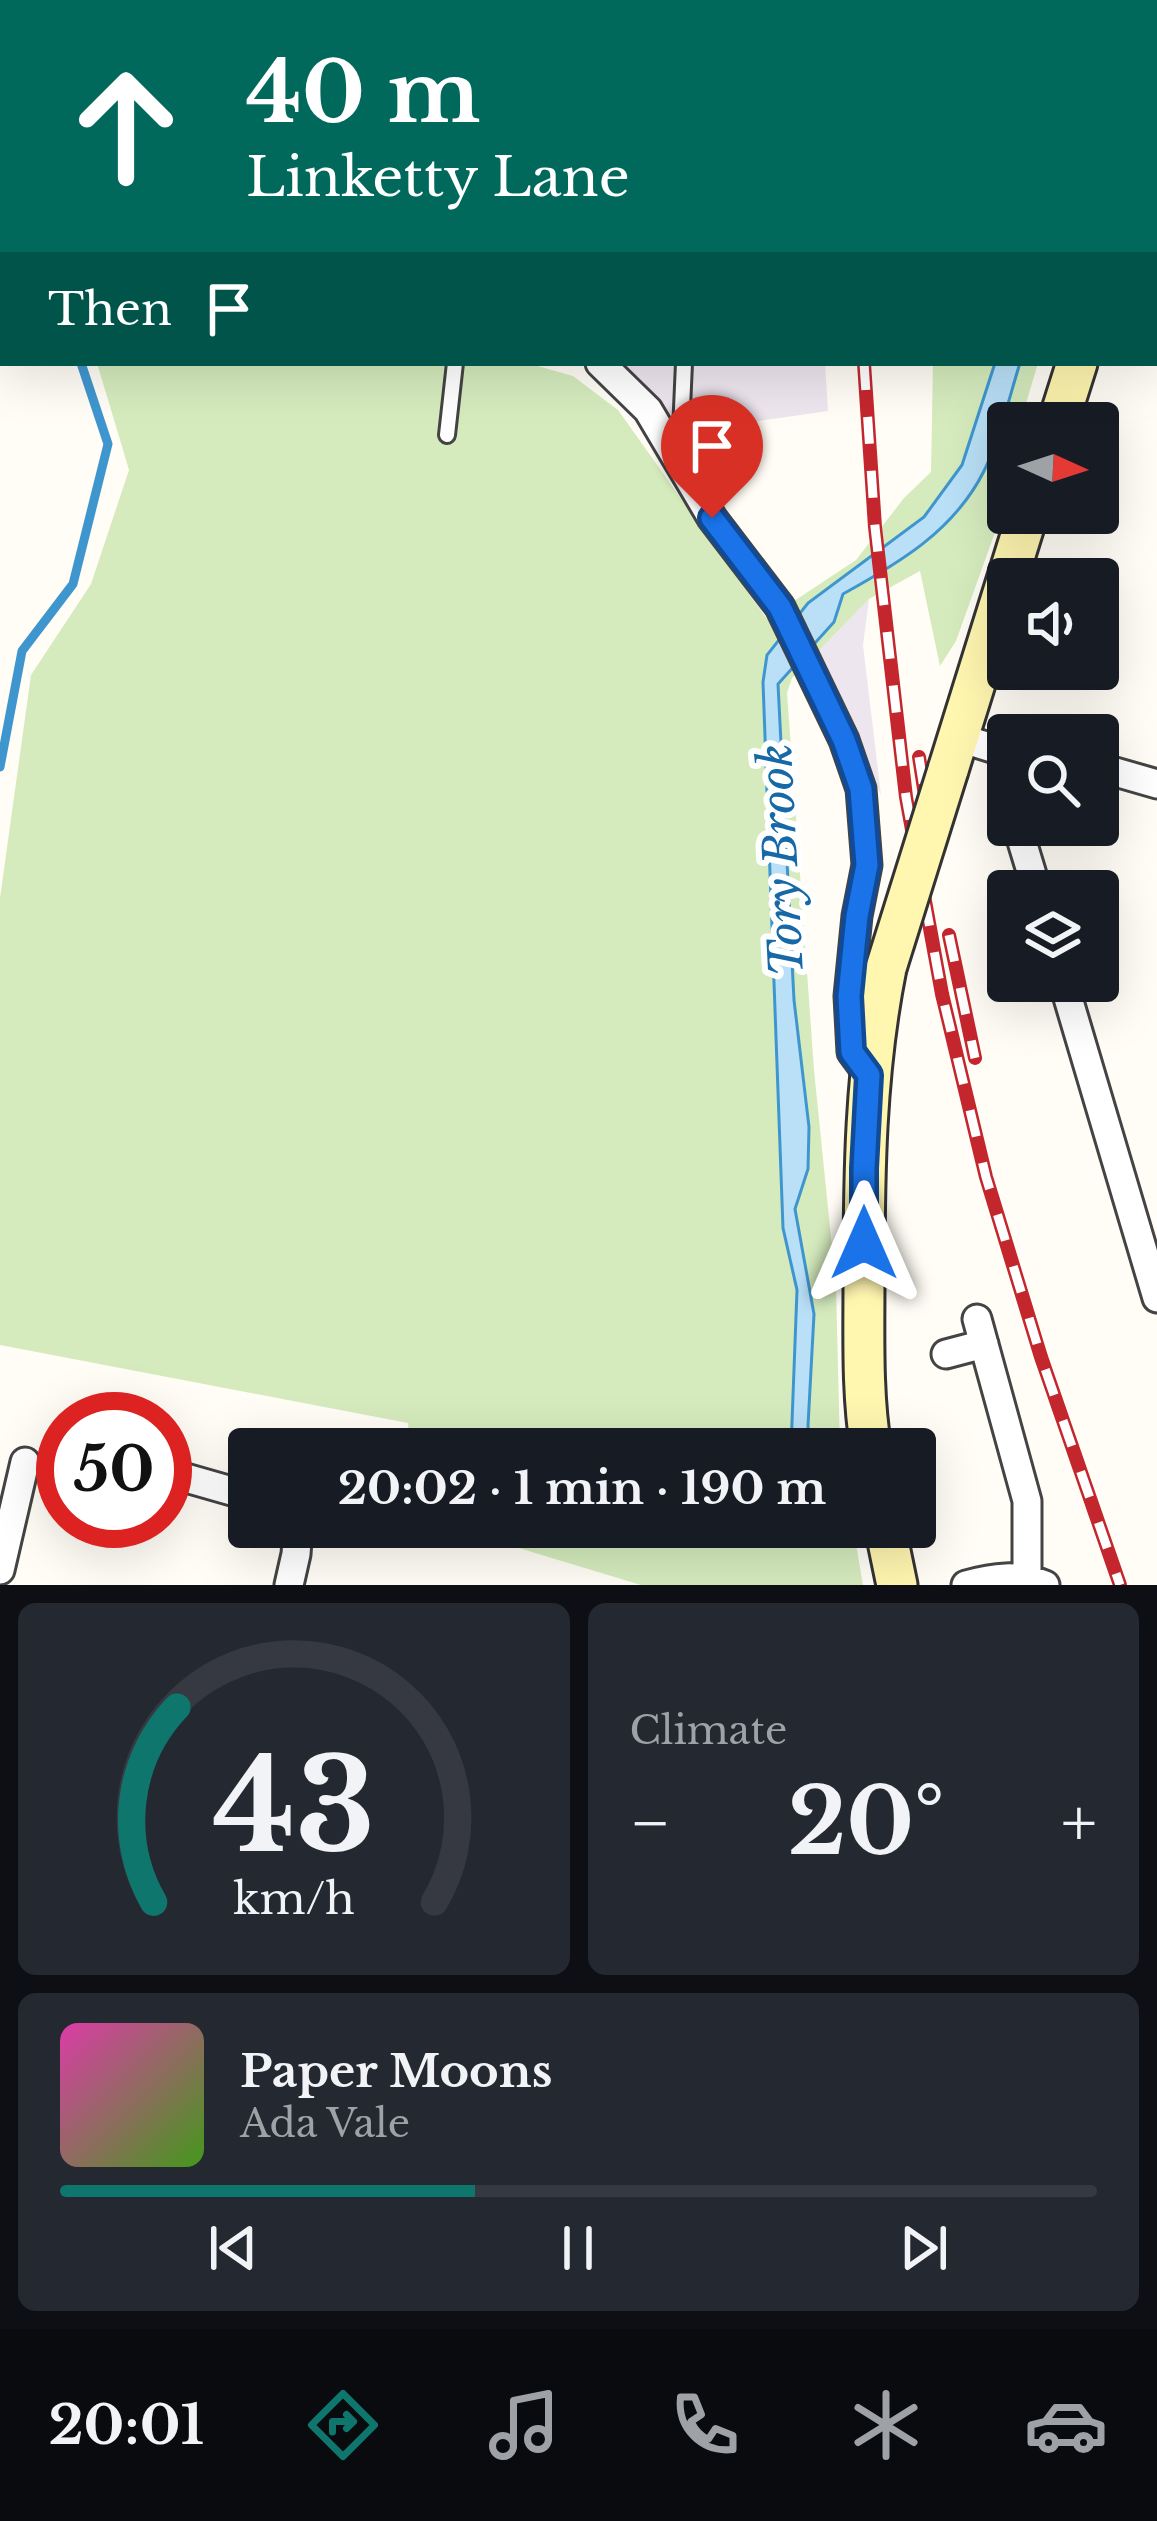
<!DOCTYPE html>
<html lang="en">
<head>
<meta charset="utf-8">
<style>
  :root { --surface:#171b24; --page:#242831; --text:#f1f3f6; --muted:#9ea1a6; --line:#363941; --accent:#0f766e }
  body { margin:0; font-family:"Libre Baskerville",serif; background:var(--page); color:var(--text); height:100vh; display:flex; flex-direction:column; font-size:45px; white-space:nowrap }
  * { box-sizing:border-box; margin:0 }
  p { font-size:39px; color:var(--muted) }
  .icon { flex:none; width:66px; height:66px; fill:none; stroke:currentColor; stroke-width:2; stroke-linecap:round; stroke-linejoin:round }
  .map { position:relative; height:1585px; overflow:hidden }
  .panel { display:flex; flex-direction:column; gap:18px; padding:18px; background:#0d0f14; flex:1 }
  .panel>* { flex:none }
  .guide { position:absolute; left:0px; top:0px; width:1158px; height:366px; box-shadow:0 12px 48px #0002; background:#00695c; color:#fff; overflow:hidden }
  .needle { width:78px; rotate:93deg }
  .buttons { position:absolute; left:987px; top:402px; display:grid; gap:24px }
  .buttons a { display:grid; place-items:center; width:132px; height:132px; border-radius:12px; background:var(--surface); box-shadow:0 12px 48px #0002; font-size:60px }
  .speed { position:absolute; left:36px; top:1392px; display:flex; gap:24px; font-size:60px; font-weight:700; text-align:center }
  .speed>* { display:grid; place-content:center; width:156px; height:156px; border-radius:50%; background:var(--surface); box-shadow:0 12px 48px #0002; line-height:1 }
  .speed .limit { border:18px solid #d22; background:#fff; color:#111 }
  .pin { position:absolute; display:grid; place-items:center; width:102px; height:102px; color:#fff; margin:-123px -51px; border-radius:50% 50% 50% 0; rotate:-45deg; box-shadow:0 0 12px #0007 }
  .pin .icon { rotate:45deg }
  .me { position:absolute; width:132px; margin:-66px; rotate:0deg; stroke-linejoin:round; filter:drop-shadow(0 0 9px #0008) }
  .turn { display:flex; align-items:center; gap:42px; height:252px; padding:0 48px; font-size:54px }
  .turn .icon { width:156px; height:156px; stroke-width:2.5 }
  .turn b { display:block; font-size:84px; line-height:102px }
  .then { display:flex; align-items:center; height:114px; padding:0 48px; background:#0003; gap:24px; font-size:45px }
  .big { font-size:90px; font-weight:700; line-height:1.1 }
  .panel .widget { flex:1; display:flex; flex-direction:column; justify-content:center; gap:18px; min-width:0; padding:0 42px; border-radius:18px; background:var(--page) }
  .panel .dial { align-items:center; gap:0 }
  .dial svg { height:312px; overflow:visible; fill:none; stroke:var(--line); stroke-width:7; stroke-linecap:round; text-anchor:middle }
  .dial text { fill:var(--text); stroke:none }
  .song { display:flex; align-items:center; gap:36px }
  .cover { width:144px; height:144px; border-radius:18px; background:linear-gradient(135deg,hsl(320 70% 55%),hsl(100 70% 35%)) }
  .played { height:12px; border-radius:6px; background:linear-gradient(90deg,var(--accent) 40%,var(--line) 40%) }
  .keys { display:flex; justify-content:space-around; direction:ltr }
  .heat { display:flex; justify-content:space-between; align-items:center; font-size:66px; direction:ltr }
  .panel .tiles { flex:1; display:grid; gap:18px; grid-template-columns:1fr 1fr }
  .widget:last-child { grid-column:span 2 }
  .trip { position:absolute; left:228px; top:1428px; width:708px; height:120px; border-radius:12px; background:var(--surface); box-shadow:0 12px 48px #0002; font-weight:700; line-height:120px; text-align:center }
  .tabs { display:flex; height:192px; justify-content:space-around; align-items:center; background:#090b0e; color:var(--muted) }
  .tabs .icon { width:84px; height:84px }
  .tabs .active { color:var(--accent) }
  .tabs b { font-size:54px; color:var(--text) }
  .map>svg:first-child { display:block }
  .industrial { fill:#eee6ef }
  .green { fill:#d5ebbd }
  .water { fill:#b9e0f7; stroke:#3f96cf; stroke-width:3 }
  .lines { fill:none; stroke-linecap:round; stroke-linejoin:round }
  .stream { stroke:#3f96cf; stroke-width:9 }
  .lane-casing { stroke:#444; stroke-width:20 }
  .street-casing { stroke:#444; stroke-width:33 }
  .secondary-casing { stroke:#333; stroke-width:45 }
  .lane { stroke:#fff; stroke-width:14 }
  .street { stroke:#fff; stroke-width:27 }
  .secondary { stroke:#fff6b0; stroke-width:39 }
  .rail-casing { stroke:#c4262e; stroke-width:14 }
  .rail { stroke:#fff; stroke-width:9; stroke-dasharray:27; stroke-linecap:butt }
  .secondary-bridge-casing { stroke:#333; stroke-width:45; stroke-linecap:butt }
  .secondary-bridge { stroke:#fff6b0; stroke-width:39 }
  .route-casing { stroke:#114b97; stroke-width:30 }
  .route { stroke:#1a73e8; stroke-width:21 }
  .labels { text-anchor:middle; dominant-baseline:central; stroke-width:12; stroke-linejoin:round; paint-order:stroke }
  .water-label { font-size:45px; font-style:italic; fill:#1768a6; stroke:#fff }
</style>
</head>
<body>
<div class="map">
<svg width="1157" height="1585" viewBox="0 0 1157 1585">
  <rect width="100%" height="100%" fill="#fffdf5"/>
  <path class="industrial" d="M 117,0 L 826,0 L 826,3 L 117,3 Z
    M 620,363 L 825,363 L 828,411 L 702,429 L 701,447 Z
    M 869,599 L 863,645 L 881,795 L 817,652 Z"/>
  <path class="green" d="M 97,363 L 527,363 L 573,376 L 618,410 L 767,619 L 856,560 L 904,498 L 931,472 L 933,363 L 1038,363 L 1025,407 L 1025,423 L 1008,423 L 1008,496 L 956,641 L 940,666 L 920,571 L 869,599 L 792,678 L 787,693 L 814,1070 L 836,1287 L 840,1449 L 410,1449 L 408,1423 L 0,1345 L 0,898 L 31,675 L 91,584 L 129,470 Z
    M 449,1527 L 853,1527 L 863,1585 L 641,1585 Z"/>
  <path class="water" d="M 995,363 L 1020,363 C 1009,398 1000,438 984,471 C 954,531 899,563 843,594 L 834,622 L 778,684 L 794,1000 L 809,1127 L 808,1169 L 795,1209 L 814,1314 L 808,1426 L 810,1449 L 791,1449 L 797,1290 L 783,1228 L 763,682 L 767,655 L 808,603 L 924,517 L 962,465 Z"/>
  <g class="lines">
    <path class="stream" d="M 106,3 L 106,0
      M 0,767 L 22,651 L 73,584 L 108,444 L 81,363"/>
    <defs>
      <path id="lane" d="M 442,0 L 444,3
        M 182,3 L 182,0
        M 447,435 L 455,363
        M 680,454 L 684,363"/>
      <path id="street" d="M 510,3 L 511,0
        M 1155,250 L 1157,251
        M 0,291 L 3,292
        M 600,363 L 648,410 L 712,518 L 780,607 L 844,740 L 861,789 L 867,865 L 857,916 L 849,996 L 852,1052 L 869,1075
        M 957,737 L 1008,753
        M 1098,767 L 1157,784
        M 1017,825 L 1037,891
        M 1063,981 L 1157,1298
        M 977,1319 L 1027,1501 L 1027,1578
        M 946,1354 L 984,1344
        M 165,1472 L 249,1496
        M 0,1570 L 25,1462
        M 289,1585 L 296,1554 L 298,1527
        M 966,1585 C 994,1577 1018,1574 1045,1585"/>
      <path id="secondary" d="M 1155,141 L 1157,136
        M 1058,423 L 1077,363
        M 948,770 L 1028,513
        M 871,1449 C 862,1395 864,1337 864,1282 C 864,1176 865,1073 886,968
        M 885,1527 L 897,1585"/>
    </defs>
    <use href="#lane" class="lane-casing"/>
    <use href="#street" class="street-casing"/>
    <use href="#secondary" class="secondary-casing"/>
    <use href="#lane" class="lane"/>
    <use href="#street" class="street"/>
    <use href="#secondary" class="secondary"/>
    <defs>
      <path id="rail" d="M 857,3 L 857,0
        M 875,3 L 875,0
        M 864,363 L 875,527 L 906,797 L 942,994 L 986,1177 L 1041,1357 L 1120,1585
        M 919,757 L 934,852
        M 949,935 L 975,1058"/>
    </defs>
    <use href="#rail" class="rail-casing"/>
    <use href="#rail" class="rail"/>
    <defs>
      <path id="secondary-bridge" d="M 886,968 L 948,770"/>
    </defs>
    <use href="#secondary-bridge" class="secondary-bridge-casing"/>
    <use href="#secondary-bridge" class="secondary-bridge"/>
  </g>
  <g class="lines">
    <defs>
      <path id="route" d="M 712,518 L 780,607 L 844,740 L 861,789 L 867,865 L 857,916 L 849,996 L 852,1052 L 869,1075 L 864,1168 L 864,1243"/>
    </defs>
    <use href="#route" class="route-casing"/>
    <use href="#route" class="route"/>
  </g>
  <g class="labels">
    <g class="water-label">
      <text transform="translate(781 860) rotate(-93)">Tory Brook</text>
    </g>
  </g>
</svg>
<div class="buttons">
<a><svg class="needle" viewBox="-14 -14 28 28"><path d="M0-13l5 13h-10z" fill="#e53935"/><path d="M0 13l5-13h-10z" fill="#9ea1a6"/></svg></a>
<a><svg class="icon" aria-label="sound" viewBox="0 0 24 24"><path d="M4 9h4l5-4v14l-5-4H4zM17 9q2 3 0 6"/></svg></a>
<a><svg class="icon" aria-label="search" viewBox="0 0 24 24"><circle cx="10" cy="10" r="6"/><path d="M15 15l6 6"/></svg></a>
<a><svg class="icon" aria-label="layers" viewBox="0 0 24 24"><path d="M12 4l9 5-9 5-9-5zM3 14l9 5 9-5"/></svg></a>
</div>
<div class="speed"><div class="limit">50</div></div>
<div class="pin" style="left:712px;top:518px;background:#d93025"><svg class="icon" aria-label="arrive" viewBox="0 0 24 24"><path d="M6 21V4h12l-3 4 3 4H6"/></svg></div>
<svg class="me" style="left:864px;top:1243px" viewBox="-20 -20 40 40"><path d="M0-17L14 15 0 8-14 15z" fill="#1a73e8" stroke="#fff" stroke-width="4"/></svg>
<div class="trip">20:02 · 1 min · 190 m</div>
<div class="guide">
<div class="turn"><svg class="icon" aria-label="ahead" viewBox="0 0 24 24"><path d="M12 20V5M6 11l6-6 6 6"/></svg><div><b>40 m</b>Linketty Lane</div></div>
<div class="then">Then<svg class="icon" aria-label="arrive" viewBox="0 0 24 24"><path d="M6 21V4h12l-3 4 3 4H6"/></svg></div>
</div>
</div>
<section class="panel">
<div class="tiles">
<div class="widget dial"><svg viewBox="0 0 100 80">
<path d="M14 69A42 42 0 1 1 86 69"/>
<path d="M14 69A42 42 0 0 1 20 19" stroke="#0f766e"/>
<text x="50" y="56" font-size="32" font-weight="700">43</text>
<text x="50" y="72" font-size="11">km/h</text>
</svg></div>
<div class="widget"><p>Climate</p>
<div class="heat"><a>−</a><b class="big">20°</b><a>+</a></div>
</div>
<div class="widget">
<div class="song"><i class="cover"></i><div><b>Paper Moons</b><p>Ada Vale</p></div></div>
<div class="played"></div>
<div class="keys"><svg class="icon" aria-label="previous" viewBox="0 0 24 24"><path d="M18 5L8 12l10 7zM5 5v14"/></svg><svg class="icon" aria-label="pause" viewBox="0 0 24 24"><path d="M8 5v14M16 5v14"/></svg><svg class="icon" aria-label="next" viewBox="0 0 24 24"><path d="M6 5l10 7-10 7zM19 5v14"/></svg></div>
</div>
</div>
</section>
<nav class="tabs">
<b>20:01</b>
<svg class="icon active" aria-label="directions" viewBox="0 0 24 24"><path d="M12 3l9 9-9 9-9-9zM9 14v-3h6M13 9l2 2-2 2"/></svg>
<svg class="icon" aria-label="music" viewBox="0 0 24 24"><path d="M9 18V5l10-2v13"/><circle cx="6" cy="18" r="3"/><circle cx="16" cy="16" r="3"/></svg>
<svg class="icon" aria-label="phone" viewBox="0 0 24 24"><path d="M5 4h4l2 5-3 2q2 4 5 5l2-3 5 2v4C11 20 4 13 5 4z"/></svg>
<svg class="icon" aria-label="climate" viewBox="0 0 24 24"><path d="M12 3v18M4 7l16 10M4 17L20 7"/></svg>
<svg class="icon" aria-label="car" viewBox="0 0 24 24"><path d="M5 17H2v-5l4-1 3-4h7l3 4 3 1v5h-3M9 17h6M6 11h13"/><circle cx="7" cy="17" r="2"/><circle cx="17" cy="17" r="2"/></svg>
</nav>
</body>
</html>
